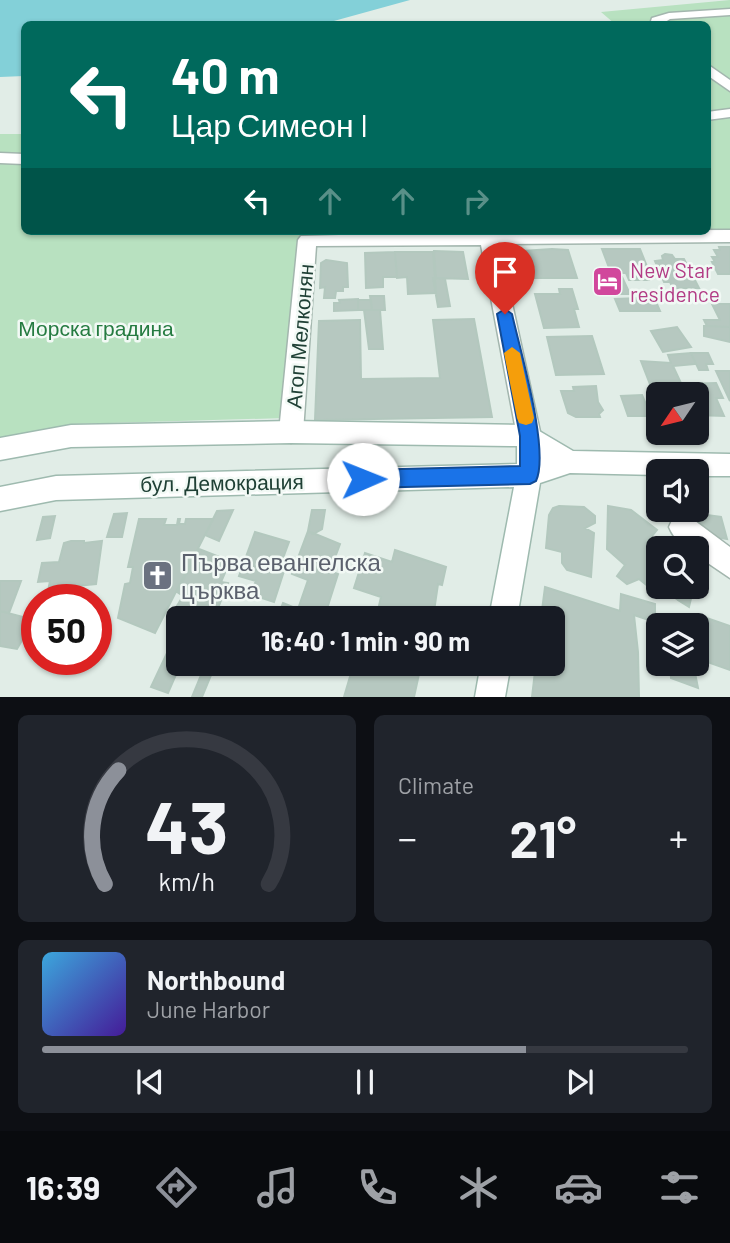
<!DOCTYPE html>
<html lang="en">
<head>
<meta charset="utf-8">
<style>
  :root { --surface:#171b24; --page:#20242c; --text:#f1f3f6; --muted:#9ea1a6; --line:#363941; --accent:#8c9099 }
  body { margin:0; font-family:Barlow,sans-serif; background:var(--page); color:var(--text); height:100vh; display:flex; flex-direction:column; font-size:26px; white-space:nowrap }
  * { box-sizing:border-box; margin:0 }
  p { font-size:23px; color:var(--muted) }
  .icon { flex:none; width:38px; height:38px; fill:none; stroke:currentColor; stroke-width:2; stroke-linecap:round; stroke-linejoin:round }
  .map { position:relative; height:697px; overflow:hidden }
  .details { display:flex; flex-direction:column; gap:18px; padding:18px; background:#0d0f14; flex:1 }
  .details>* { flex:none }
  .guide { position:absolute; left:21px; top:21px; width:690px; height:214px; border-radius:10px; box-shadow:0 2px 5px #0004; background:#00695c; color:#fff; overflow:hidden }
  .needle { width:46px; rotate:235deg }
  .buttons { position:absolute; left:646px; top:382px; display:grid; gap:14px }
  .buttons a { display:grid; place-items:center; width:63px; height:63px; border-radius:10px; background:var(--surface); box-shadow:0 2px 5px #0004; font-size:35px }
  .speed { position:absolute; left:21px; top:584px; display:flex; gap:14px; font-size:35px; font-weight:700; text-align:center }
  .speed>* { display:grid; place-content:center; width:91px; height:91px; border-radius:50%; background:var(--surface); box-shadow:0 2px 5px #0004; line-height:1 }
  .speed .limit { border:10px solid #d22; background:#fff; color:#111 }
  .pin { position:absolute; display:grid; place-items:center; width:60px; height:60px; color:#fff; margin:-72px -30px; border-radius:50% 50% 50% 0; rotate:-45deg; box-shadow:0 0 7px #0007 }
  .pin .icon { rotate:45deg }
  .me { position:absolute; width:77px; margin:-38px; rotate:89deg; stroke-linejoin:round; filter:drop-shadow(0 0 5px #0008) }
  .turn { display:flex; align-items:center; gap:24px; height:147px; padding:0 35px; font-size:32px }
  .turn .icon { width:91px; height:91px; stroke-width:2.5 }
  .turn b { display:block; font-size:49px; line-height:60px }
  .lanes { display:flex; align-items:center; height:66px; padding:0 35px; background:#0003; justify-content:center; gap:35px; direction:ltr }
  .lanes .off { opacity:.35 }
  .big { font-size:52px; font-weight:700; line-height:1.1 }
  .details .widget { flex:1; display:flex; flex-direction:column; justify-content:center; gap:10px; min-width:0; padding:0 24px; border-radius:10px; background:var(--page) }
  .details .dial { align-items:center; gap:0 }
  .dial svg { height:182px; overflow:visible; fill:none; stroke:var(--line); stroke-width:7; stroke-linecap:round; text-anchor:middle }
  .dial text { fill:var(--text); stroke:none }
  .song { display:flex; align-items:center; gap:21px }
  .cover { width:84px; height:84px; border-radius:10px; background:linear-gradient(135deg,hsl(200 70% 55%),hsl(260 70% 35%)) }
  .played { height:7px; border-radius:4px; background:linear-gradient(90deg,var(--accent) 75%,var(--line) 75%) }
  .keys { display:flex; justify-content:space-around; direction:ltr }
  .heat { display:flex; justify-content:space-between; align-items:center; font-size:38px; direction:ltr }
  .details .tiles { flex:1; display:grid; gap:18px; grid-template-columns:1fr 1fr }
  .widget:last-child { grid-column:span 2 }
  .trip { position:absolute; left:166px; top:606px; width:399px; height:70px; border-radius:10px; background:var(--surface); box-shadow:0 2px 5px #0004; font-weight:700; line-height:70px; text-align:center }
  .tab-bar { display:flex; height:112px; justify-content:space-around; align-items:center; background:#090b0e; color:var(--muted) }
  .tab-bar .icon { width:49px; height:49px }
  .tab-bar .on { color:var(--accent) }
  .tab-bar b { font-size:32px; color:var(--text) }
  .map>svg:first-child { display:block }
  .green { fill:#b8e1c0 }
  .water { fill:#83d0d8 }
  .building { fill:#b6c8c0; stroke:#b3c8be; stroke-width:2 }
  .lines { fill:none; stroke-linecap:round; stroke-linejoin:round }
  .street-casing { stroke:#a3b6ae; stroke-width:3 }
  .secondary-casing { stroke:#9ebaaf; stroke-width:3 }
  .street { fill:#fff; fill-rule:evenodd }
  .secondary { fill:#fff; fill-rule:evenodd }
  .route { fill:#1a73e8; stroke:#114b97; stroke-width:2 }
  .slow { fill:#f59e0b }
  .labels { text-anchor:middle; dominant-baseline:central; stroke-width:5; stroke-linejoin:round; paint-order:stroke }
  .hotel-label { font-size:21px; fill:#b23c85; stroke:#f2f9f5; text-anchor:start }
  .park-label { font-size:21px; fill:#257b41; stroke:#f2f9f5 }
  .street-label { font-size:21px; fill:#1f4035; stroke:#f2f9f5 }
  .near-worship-label { font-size:24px; fill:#5b616d; stroke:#f2f9f5; text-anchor:start }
</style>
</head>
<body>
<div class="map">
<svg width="730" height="697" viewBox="0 0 730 697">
  <rect width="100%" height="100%" fill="#e1ede7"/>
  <path class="green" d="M 730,0 L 730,230 L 707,230 L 707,24 L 615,24 L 601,12 Z
    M 0,134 L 24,134 L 24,231 L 625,231 L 300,235 L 285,418 L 74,424 L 0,440 Z"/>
  <path class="water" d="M 0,0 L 410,0 L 323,24 L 24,24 L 24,76 L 0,77 Z"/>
  <path class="building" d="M 719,247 L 730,247 L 730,274 L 718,274 L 712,262 L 715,262 L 712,257 L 718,257 L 714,250 L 720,250 Z
    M 552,249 L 568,250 L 577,278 L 531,278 L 523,251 Z
    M 602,249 L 640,249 L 648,269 L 645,269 L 649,280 L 629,280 L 626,273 L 611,273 Z
    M 434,251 L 463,252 L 468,279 L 436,278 Z
    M 395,252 L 433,252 L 436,293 L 408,294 L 407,277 L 397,278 Z
    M 395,252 L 397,277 L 383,277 L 383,287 L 366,288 L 365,253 Z
    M 665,254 L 672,255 L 675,259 L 684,259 L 699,288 L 673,288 L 670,282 L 664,282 L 655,261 L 663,260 L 662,256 Z
    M 326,260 L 347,263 L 348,287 L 343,287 L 343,291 L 336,291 L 335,298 L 324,298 L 325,287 L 320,288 L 321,263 Z
    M 622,277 L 630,294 L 602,294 L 596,278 Z
    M 433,278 L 445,279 L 450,306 L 438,307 Z
    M 559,289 L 572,289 L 578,309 L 574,309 L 579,327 L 544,328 L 535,294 L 560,294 Z
    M 640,295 L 653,295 L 660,311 L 620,311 L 615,299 L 641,298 Z
    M 370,296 L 384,296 L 385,310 L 372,310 Z
    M 358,299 L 358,310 L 334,311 L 334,303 L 340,303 L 339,300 Z
    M 358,300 L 371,300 L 372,310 L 358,310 Z
    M 712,304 L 730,304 L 730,327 L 707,326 L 704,320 L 720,320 Z
    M 364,310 L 380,310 L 383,349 L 369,349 Z
    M 474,319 L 492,417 L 315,420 L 319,321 L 360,320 L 361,379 L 440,378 L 433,320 Z
    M 704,326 L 730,327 L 730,342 L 704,336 Z
    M 677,327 L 691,347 L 663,352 L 651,331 Z
    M 592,336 L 604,374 L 556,375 L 547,337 Z
    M 691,353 L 708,353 L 713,364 L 706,364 L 708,370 L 699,370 Z
    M 691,353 L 696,364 L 673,366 L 686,394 L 658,394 L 658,405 L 641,361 L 671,363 L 668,355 Z
    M 716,371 L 730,371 L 730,401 Z
    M 716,383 L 723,398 L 716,398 L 724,416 L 696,415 L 696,394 L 686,394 L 682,384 Z
    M 596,386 L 598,402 L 603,410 L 599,414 L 600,417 L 576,417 L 568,413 L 561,391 L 574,391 L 573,387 Z
    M 642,395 L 651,416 L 628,416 L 621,396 Z
    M 559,506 L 584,507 L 595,516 L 595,523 L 585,528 L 594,533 L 591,577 L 567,570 L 562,563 L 562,552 L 546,548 L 549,515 L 553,508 Z
    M 608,506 L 631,510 L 657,530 L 646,543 L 657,551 L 653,556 L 658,561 L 658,573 L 649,587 L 639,579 L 627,584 L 617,576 L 625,565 L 607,549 Z
    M 233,510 L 219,541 L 205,535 L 217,511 Z
    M 312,510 L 325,510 L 322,529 L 313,534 L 308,531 Z
    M 685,512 L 721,517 L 727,539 L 703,535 L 687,522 Z
    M 127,513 L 122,537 L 107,537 L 114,514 Z
    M 55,516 L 50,538 L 37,540 L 43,517 Z
    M 139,519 L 166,519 L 164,525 L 177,525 L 178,519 L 180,519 L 179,524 L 185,524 L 186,519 L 213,519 L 155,633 L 118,618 L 125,584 L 130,583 L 133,567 L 128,567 Z
    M 308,531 L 340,544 L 330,571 L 338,574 L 324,618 L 297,612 L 308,580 L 292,574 Z
    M 255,532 L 289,542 L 279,569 L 284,571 L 274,602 L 250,594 L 256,581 L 239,576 Z
    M 71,541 L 84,541 L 84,543 L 102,541 L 96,584 L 76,586 L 75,593 L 47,596 L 50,581 L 38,582 L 42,563 L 59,562 L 64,543 Z
    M 199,549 L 230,561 L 221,582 L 228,583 L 214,618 L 177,606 L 183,596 L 177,592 Z
    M 395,550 L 446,567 L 442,585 L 438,584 L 433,618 L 412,614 L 411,618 L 401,618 L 378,610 L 381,597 L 354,588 L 365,553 L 392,562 Z
    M 0,581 L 21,581 L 9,613 L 0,611 Z
    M 669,586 L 682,586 L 678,600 L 668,593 Z
    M 682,586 L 694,586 L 689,607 L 678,600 Z
    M 545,587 L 620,611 L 621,594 L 655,604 L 655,622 L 634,615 L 638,652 L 639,697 L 532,697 L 536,663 L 553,663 L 553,618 L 541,618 Z
    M 283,603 L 293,607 L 289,618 L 277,618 Z
    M 0,611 L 34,620 L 17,649 L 0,646 Z
    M 698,615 L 730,626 L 730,670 L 699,659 Z
    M 167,653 L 178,658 L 178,663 L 181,663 L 168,693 L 151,687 Z
    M 206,663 L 216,663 L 202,697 L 192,697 Z
    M 354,663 L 421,665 L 414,697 L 344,697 Z
    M 670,663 L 693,663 L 698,688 L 671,678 Z"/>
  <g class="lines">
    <defs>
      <path id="street" d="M 730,9 L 730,15 L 670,19 L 662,24 L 650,24 L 652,18 L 669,13 Z
        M 707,64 L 730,80 L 730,91 L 707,75 Z
        M 730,109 L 730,117 L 707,120 L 707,112 Z
        M 0,153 L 24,154 L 24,164 L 0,163 Z
        M 730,230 L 730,242 L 499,244 L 541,436 L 537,444 L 529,447 L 521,444 L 517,436 L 481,245 L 316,246 L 303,432 L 299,439 L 291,443 L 283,439 L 279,432 L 298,240 L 301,236 L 489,231 Z
        M 682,514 L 691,518 L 730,547 L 730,578 L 696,555 L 696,548 C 683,548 674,539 669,527 L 673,518 Z"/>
      <path id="secondary" d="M 291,421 L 529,425 L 573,451 L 730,454 L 730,476 L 696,476 L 696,471 L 658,471 L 658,475 L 570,473 L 540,483 L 517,618 L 489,618 L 514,487 L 56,500 L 0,511 L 0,487 L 56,476 L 517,464 L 517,446 L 291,443 L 71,447 L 0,460 L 0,438 L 71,425 Z
        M 481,663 L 511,663 L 505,697 L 475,697 Z"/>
    </defs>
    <use href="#street" class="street-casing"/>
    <use href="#secondary" class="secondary-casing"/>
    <use href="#street" class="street"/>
    <use href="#secondary" class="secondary"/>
  </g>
  <path class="route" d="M 505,309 L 512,314 C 520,350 550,451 536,481 L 530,484 L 363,488 L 356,485 L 353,479 L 356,473 L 363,470 L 520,466 L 520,436 L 497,314 Z"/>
  <path class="slow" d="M 512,347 L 520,353 L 534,418 L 532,423 L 526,425 L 519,423 L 517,418 L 504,353 Z"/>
  <defs>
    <symbol id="hotel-square" viewBox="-11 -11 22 22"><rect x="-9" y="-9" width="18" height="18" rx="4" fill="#d1479c" stroke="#f2f9f5"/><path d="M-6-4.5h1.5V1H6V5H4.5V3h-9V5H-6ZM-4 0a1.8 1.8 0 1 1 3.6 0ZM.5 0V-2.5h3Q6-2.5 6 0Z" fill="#fff"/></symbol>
    <symbol id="church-square" viewBox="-11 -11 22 22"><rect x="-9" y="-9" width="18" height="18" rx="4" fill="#6b7280" stroke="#f2f9f5"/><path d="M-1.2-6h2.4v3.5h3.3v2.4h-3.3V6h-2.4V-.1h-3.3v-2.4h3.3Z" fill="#fff"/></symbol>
  </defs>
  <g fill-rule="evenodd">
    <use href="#hotel-square" x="590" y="264" width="35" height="35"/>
    <use href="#church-square" x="140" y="558" width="35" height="35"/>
  </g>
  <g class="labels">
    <g class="hotel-label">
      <text x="630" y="269">New Star<tspan x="630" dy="24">residence</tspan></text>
    </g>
    <g class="park-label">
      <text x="96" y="327">Морска градина</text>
    </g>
    <g class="street-label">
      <text transform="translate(299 336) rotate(-85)">Агоп Мелконян</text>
      <text transform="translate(222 482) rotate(-1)">бул. Демокрация</text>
    </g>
    <g class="near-worship-label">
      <text x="181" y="561">Първа евангелска<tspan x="181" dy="28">църква</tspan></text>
    </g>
  </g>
</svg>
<div class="buttons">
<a><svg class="needle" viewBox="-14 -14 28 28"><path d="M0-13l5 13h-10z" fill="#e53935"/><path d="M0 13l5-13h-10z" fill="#9ea1a6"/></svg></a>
<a><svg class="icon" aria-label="sound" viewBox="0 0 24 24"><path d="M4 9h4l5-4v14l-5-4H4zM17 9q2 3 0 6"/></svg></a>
<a><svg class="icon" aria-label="search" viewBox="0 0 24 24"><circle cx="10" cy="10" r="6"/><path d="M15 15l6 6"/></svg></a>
<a><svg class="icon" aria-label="layers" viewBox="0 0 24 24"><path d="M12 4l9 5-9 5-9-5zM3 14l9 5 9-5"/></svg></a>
</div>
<div class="speed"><div class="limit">50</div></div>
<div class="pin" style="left:505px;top:314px;background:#d93025"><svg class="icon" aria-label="arrive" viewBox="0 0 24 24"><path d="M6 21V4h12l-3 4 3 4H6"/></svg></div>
<svg class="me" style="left:363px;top:479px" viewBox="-20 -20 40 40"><circle r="19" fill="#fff"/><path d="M0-13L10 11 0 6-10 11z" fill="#1a73e8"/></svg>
<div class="trip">16:40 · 1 min · 90 m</div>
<div class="guide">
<div class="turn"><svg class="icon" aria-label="left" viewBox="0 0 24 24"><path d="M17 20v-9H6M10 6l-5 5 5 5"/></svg><div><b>40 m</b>Цар Симеон I</div></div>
<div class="lanes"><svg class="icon" aria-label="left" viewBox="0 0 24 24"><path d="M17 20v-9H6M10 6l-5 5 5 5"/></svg><svg class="icon off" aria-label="ahead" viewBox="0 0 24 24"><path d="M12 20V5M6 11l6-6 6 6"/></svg><svg class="icon off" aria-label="ahead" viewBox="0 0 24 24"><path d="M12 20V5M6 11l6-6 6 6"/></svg><svg class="icon off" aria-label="right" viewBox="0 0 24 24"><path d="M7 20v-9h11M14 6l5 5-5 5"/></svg></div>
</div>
</div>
<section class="details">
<div class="tiles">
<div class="widget dial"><svg viewBox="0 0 100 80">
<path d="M14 69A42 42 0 1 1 86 69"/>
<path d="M14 69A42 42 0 0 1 20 19" stroke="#8c9099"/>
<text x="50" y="56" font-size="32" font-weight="700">43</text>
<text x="50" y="72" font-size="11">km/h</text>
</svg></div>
<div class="widget"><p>Climate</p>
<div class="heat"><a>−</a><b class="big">21°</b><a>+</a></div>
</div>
<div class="widget">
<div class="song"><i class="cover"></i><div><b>Northbound</b><p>June Harbor</p></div></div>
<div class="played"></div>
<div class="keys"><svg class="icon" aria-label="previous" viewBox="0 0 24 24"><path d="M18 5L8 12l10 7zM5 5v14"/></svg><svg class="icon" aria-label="pause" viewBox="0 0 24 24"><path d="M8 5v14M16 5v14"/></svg><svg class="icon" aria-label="next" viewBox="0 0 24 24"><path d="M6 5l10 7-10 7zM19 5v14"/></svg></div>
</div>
</div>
</section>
<nav class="tab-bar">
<b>16:39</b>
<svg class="icon on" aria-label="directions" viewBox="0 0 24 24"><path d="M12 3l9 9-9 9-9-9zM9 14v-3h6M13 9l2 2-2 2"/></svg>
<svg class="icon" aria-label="music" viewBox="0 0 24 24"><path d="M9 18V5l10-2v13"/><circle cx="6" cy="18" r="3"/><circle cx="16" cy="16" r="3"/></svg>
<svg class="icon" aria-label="phone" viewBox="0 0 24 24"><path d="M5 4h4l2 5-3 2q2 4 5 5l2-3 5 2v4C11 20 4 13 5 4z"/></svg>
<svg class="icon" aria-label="climate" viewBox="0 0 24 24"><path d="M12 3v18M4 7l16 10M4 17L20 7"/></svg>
<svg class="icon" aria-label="car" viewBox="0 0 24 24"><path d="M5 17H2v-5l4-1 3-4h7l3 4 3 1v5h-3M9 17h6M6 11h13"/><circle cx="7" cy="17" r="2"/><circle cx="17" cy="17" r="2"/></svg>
<svg class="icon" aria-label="filters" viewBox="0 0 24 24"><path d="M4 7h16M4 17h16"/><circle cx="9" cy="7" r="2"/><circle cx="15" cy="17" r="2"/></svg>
</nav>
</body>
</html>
